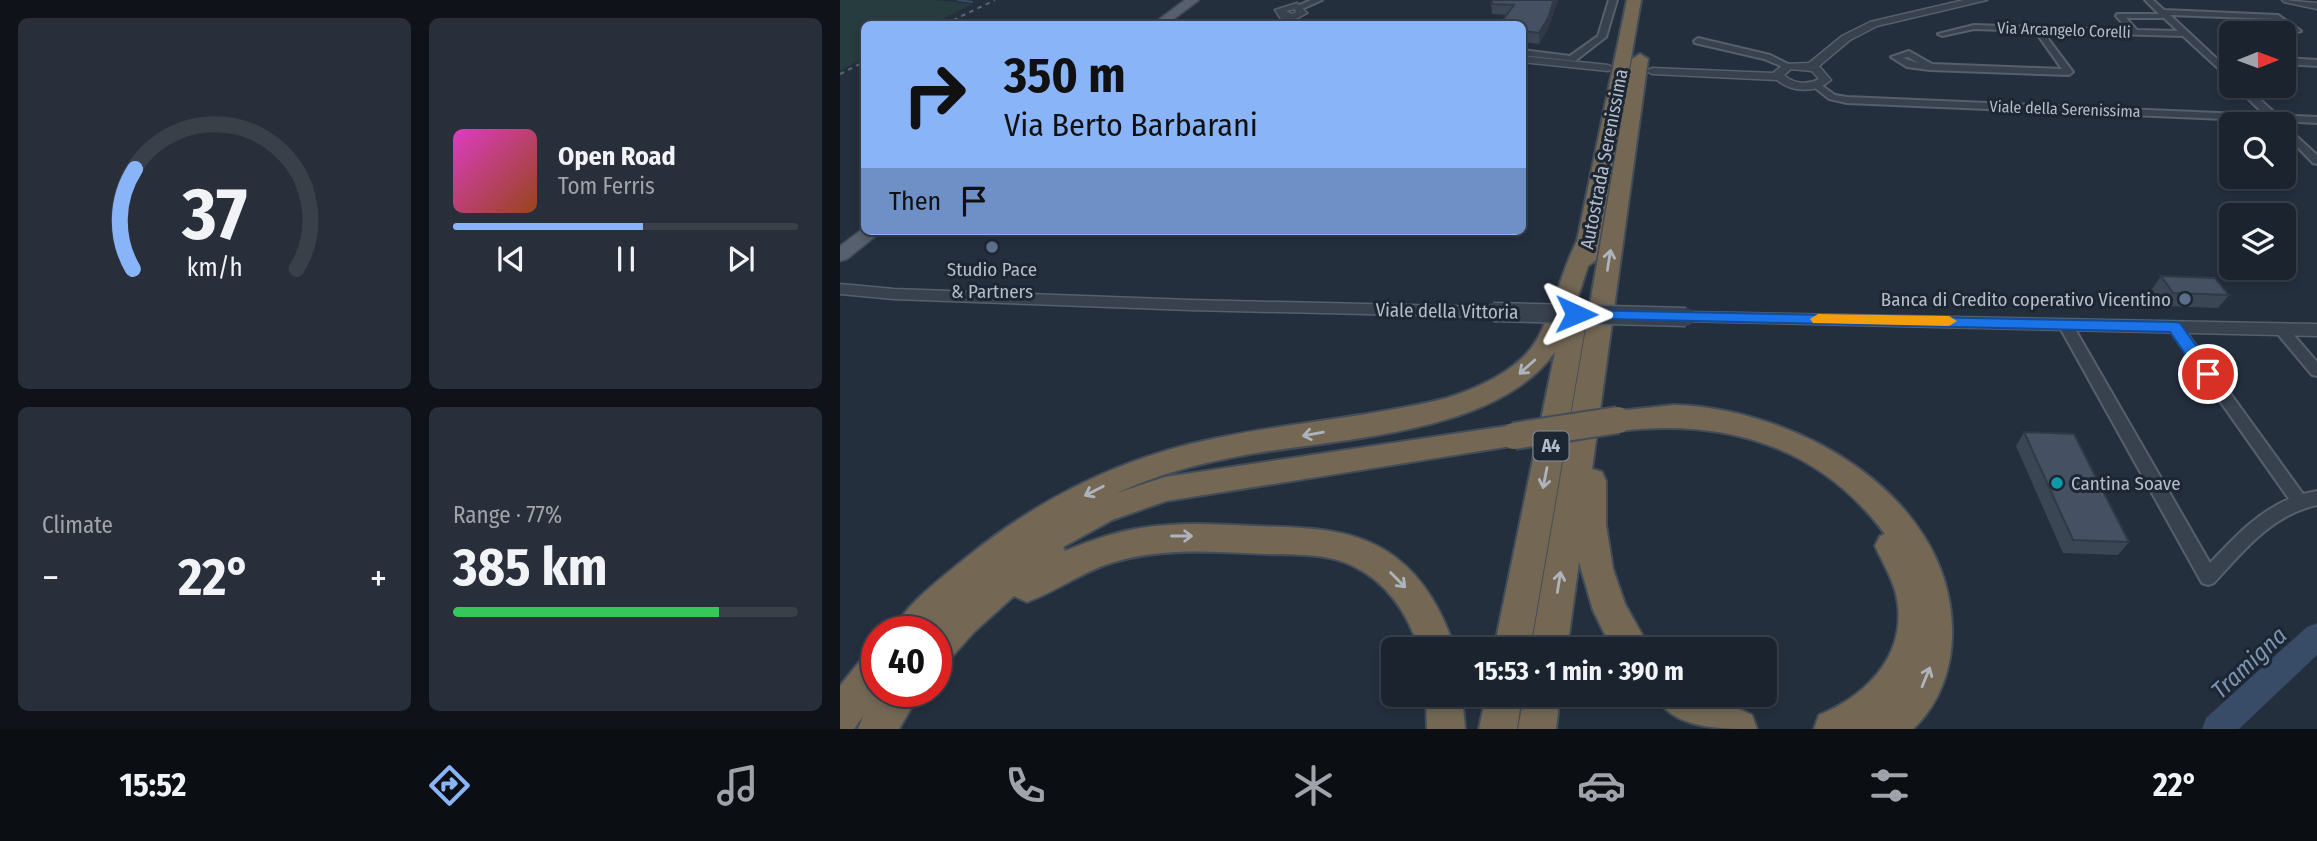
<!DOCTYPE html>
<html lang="en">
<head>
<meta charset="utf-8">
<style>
  :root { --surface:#1b232e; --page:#282f3a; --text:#f1f3f6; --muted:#a0a4aa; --line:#39404a; --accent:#8ab4f8 }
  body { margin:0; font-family:"Fira Sans Condensed",sans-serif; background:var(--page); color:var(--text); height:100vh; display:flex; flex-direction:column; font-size:26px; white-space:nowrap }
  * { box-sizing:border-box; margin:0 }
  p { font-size:23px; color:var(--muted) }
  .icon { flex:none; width:38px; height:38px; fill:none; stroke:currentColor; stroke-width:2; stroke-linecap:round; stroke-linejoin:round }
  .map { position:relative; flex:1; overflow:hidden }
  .panel { display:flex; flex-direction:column; gap:18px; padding:18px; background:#0f1319; width:840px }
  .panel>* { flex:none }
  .guide { position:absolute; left:21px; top:21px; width:665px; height:214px; border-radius:10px; box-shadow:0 4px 10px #0003,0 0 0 2px var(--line); background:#8ab4f8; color:#111; overflow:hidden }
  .needle { width:46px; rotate:89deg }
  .controls { position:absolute; left:1379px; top:21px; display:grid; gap:14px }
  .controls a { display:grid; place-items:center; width:77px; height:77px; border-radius:10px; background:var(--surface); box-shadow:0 4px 10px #0003,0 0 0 2px var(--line); font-size:35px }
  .speed { position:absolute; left:21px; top:616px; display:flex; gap:14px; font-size:35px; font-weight:700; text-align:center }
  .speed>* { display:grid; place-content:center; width:91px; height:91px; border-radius:50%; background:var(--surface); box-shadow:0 4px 10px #0003,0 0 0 2px var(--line); line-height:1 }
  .speed .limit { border:10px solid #d22; background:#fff; color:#111 }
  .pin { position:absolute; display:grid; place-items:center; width:60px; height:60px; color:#fff; margin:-30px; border:4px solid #fff; border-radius:50%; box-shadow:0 2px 7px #0007 }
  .me { position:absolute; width:77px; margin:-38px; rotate:91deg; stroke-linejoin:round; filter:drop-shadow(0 0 5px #0008) }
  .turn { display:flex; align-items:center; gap:24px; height:147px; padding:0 28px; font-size:32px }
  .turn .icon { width:91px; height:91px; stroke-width:2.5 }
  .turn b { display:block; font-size:49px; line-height:60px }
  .then { display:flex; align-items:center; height:66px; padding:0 28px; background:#0003; gap:14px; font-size:26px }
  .big { font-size:52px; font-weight:700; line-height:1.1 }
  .panel .card { flex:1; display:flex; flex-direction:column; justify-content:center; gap:10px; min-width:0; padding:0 24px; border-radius:10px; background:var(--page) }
  .panel .dial { align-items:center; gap:0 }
  .dial svg { height:182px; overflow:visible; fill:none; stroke:var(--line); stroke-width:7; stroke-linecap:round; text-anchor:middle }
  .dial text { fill:var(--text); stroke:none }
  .song { display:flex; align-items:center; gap:21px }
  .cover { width:84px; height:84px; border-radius:10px; background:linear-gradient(135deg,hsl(310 70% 55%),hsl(20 70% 35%)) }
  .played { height:7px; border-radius:4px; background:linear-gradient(90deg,var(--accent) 55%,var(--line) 55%) }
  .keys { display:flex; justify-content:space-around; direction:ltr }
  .heat { display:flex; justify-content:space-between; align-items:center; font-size:38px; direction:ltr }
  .charge { height:10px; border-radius:5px; background:linear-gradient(90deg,#34c759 77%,var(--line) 0) }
  .panel .tiles { flex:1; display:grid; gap:18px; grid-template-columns:repeat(2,1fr) }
  .trip { position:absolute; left:541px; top:637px; width:396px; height:70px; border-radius:10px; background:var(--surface); box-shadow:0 4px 10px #0003,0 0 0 2px var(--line); font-weight:700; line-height:70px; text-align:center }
  .tabs { display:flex; height:112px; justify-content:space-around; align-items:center; background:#0b0e12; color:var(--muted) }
  .tabs .icon { width:49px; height:49px }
  .tabs .active { color:var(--accent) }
  .tabs b { font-size:32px; color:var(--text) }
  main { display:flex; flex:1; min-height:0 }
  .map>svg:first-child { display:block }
  .green { fill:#263c3f }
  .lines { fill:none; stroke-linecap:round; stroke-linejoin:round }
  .stream { stroke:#394c67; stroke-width:2 }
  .river { fill:#394c67; fill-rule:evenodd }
  .minor-casing { stroke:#565f6c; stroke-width:4 }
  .tertiary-casing { stroke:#565f6c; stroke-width:3 }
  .primary-casing { stroke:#414a57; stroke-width:3 }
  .motorway-casing { stroke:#434c59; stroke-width:4 }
  .minor { fill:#38414e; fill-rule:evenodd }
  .tertiary { fill:#38414e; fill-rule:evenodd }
  .primary { fill:#56606e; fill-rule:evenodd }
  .motorway { fill:#746855; fill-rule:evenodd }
  .rail { stroke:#5a6575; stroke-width:2; stroke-dasharray:4.5 4.5; stroke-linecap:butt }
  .tertiary-bridge-casing { stroke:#565f6c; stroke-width:21; stroke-linecap:butt }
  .motorway-bridge-casing { stroke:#434c59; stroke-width:30; stroke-linecap:butt }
  .tertiary-bridge { stroke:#38414e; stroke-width:18 }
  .motorway-bridge { stroke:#746855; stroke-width:26 }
  .wall { fill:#3b4654 }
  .shaded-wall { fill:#303945 }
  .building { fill:#455162; stroke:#303945; stroke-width:2 }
  .oneway { stroke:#aeb4bd }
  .route { fill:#1a73e8; stroke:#114b97; stroke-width:2 }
  .slow { fill:#f59e0b }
  .service-dot { fill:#5c6f8a; stroke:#1d2633; stroke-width:2.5 }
  .culture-dot { fill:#0f9aa8; stroke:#1d2633; stroke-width:2.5 }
  .labels { text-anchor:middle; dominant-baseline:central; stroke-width:6; stroke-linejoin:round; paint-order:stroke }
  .far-street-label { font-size:16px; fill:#b4bcc9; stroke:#1d2633 }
  .shield { fill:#1d2633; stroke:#878f9c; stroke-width:2 }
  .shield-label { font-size:18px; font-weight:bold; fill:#b4bcc9 }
  .street-label { font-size:19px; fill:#b4bcc9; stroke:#1d2633 }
  .poi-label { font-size:19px; fill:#b4bcc9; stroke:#1d2633 }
  .near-water-label { font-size:24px; font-style:italic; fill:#7c92b1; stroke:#1d2633 }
</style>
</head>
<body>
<main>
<section class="panel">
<div class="tiles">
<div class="card dial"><svg viewBox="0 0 100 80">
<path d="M14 69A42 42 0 1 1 86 69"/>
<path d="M14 69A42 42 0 0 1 15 25" stroke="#8ab4f8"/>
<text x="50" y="56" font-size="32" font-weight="700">37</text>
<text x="50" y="72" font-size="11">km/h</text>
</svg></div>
<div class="card">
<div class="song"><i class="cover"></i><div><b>Open Road</b><p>Tom Ferris</p></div></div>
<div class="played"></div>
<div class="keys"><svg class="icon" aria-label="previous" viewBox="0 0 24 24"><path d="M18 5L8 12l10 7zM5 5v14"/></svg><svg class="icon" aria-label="pause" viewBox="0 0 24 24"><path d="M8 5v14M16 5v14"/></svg><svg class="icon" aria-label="next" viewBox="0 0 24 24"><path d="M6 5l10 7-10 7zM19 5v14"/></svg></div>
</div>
<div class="card"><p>Climate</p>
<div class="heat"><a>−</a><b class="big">22°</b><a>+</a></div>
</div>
<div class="card"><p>Range · 77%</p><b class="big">385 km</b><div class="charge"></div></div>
</div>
</section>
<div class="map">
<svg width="1477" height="729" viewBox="0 0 1477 729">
  <rect width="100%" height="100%" fill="#242f3e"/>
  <path class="green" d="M 0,0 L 96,0 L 133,4 L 92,24 L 24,24 L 24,58 L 0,71 Z"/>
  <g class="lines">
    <path class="stream" d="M 118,0 L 132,2"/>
    <path class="river" d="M 1477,623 L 1477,655 L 1399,729 L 1362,729 L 1366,718 L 1467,627 Z"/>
    <defs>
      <path id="minor" d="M 471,0 L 482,0 L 462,9 L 455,7 Z
        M 769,0 L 777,0 L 766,37 L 735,61 L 682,55 L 682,50 L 730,56 L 758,36 Z
        M 1305,0 L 1313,0 L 1324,10 L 1438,15 L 1461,31 L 1454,33 L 1436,19 L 1330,15 L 1391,72 L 1391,80 L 1343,36 L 1203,32 L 1233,72 L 1229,75 L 1090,70 L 1067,67 L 1051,57 L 1069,51 L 1092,64 L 1222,69 L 1195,31 L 1134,29 L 1102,36 L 1098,34 L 1134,25 L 1288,30 L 1276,16 L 1277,14 L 1319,14 ZM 1286,18 L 1324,18 L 1338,31 L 1297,30 ZM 1068,57 L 1078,63 L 1063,58 Z
        M 858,38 L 930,55 L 952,66 L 948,69 L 924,59 L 855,43 L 854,41 Z
        M 1444,58 L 1477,60 L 1477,66 L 1444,64 Z
        M 977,82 L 995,95 L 1007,97 L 1425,115 L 1395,86 L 1405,86 L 1437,115 L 1477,117 L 1477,123 L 1442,121 L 1437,124 L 1431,121 L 1007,103 L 989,99 L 974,87 L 972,85 Z
        M 1444,125 L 1477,155 L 1477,164 L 1473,163 L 1444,133 Z
        M 1225,320 L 1232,324 L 1370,563 C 1393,539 1416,513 1449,499 L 1330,330 L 1328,327 L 1330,324 L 1340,324 L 1463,494 L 1477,491 L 1477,505 C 1432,515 1404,550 1374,583 L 1368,585 L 1362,583 L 1218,324 Z
        M 1441,324 L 1446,326 L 1477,362 L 1477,376 L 1472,375 L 1436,332 L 1434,329 L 1436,326 Z"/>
      <path id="tertiary" d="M 1124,0 L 1147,0 L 1037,26 L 1010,40 L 979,66 L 991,80 C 976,93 952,93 937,80 L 812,74 L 806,71 L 812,68 L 933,73 L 944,64 L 969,63 L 1002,36 L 1030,22 ZM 951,69 L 972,71 L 979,79 C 967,85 954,84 944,75 Z
        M 1442,0 L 1477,3 L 1477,9 L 1444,2 Z
        M 457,3 L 467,13 L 454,20 L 441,19 L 435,10 ZM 455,9 L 456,12 L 452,14 L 446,11 Z
        M 682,56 L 768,65 L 774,68 L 768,71 L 682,62 Z
        M 0,284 L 54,289 L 350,300 L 653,307 L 661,312 L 653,317 L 350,310 L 54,299 L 0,294 Z
        M 846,312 L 1477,324 L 1477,336 L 840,321 L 838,317 Z"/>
      <path id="primary" d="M 345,0 L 359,0 L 327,24 L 313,24 Z
        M 24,228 L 24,231 L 42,231 L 7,259 L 0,261 L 0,246 Z"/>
      <path id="motorway" d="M 787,0 L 801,0 L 756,260 L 748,266 L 736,303 L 745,305 L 748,311 L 690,649 L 654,649 L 715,352 C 656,435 498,438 405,455 C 360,463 318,474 277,493 L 325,477 L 674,425 L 684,428 L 688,436 L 684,444 L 326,501 L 272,520 L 223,547 L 225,551 C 249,541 275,532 301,528 C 338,522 376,524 413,526 C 462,528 513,526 555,557 C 586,580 603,614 615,649 L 579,649 C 568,613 546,581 511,565 C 485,553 455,555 427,554 C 376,552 324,547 274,562 C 243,571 217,591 187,602 L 174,596 L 134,632 L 109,660 L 96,665 L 96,632 L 53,632 C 64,605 104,576 127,557 C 201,497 283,457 377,438 C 454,422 532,417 607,398 C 641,387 682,369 699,336 C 715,306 721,272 737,241 Z
        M 800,54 L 808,59 L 752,469 L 762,472 L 766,481 L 766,525 L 773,569 L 785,604 L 810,649 L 772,649 L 753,610 L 739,562 L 727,649 L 691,649 L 792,59 Z
        M 834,405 C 954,408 1109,493 1112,628 C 1113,665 1101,703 1073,729 L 974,729 L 979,715 C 1031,694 1071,649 1055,590 C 1050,574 1042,561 1035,546 L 1040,536 L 1045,534 C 979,445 884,418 778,431 L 768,428 L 764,420 L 768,412 Z
        M 37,650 L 37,691 L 81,691 L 59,729 L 18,729 L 23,716 L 14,729 L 0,729 L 0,686 L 24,656 Z
        M 586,695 L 622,695 L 625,729 L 587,729 Z
        M 646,695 L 682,695 L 677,729 L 639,729 Z
        M 684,695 L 720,695 L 716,729 L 678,729 Z
        M 815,695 L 869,695 L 912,715 L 917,729 C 880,729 832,729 815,695 Z"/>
    </defs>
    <use href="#minor" class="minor-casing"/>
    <use href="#tertiary" class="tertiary-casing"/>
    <use href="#primary" class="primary-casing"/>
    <use href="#motorway" class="motorway-casing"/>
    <use href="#minor" class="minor"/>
    <use href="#tertiary" class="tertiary"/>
    <use href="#primary" class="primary"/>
    <use href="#motorway" class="motorway"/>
    <path class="rail" d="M 105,24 L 155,0
      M 0,74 L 24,62"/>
    <defs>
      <path id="tertiary-bridge" d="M 653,312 L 846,317"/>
      <path id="motorway-bridge" d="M 674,436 L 778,420"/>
    </defs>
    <use href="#tertiary-bridge" class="tertiary-bridge-casing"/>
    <use href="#motorway-bridge" class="motorway-bridge-casing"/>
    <use href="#tertiary-bridge" class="tertiary-bridge"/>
    <use href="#motorway-bridge" class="motorway-bridge"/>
  </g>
  <path class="wall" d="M 718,0 L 708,29 L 699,44 L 682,42 L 682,24 L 667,15 L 652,14 L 651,4 Z
    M 1321,276 L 1389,295 L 1378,308 L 1324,306 L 1312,289 Z
    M 1184,432 L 1289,542 L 1278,555 L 1223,553 L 1176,446 Z"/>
  <path class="shaded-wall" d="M 714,0 L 718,0 L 708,29 L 699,44 L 699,33 Z"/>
  <path class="building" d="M 653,0 L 714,0 L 708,18 L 699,33 L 682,31 L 682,24 L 660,24 L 674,5 L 651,4 Z
    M 1321,276 L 1375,278 L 1389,295 L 1333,293 Z
    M 1184,432 L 1234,434 L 1289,542 L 1233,540 Z"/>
  <defs><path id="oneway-shaft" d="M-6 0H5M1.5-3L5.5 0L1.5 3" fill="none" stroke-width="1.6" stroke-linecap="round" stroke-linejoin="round" transform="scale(1.75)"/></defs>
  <g class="oneway">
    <use href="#oneway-shaft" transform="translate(769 260) rotate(-81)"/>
    <use href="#oneway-shaft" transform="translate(687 367) rotate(138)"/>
    <use href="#oneway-shaft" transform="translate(473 434) rotate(170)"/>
    <use href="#oneway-shaft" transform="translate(705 478) rotate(101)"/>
    <use href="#oneway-shaft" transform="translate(254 491) rotate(153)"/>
    <use href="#oneway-shaft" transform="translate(342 536)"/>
    <use href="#oneway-shaft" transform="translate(558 580) rotate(45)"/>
    <use href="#oneway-shaft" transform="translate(719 582) rotate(-81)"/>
    <use href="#oneway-shaft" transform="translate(1086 677) rotate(-68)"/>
  </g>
  <path class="route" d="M 736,310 L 1335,322 L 1340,323 L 1376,374 L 1374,378 L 1362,378 L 1330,332 L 730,318 L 728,314 L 730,311 Z"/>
  <path class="slow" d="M 978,314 L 1109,316 L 1117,321 L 1109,326 L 973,323 L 970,319 Z"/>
  <g class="service-dot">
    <circle cx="152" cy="247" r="7"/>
    <circle cx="1345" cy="299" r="7"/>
  </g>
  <circle class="culture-dot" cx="1217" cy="483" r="7"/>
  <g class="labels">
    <g class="far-street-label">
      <text transform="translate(1224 30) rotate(2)">Via Arcangelo Corelli</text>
      <text transform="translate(1225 109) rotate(2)">Viale della Serenissima</text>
    </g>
    <rect class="shield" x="693.5" y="431.5" width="35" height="29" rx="5"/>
    <g class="shield-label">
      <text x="711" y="446">A4</text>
    </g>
    <g class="street-label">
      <text transform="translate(764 159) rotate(-79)">Autostrada Serenissima</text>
      <text transform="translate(607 311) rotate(1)">Viale della Vittoria</text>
    </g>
    <g class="poi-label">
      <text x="152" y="269">Studio Pace<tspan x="152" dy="22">&amp; Partners</tspan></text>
      <text x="1331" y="299" text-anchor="end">Banca di Credito coperativo Vicentino</text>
      <text x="1231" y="483" text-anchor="start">Cantina Soave</text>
    </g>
    <g class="near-water-label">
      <text transform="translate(1409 663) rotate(-43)">Tramigna</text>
    </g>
  </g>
</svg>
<div class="controls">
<a><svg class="needle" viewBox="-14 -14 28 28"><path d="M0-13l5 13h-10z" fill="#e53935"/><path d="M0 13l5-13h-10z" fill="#a0a4aa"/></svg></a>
<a><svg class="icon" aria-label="search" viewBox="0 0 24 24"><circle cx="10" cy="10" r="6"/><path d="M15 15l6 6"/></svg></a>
<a><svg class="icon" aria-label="layers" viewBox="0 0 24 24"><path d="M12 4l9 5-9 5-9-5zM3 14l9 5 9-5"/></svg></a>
</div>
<div class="speed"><div class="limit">40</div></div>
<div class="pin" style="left:1368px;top:374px;background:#d93025"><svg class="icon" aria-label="arrive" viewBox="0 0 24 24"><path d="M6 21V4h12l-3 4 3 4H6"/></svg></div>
<svg class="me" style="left:736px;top:314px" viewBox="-20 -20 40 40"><path d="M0-17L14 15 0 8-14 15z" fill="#1a73e8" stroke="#fff" stroke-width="4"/></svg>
<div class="trip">15:53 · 1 min · 390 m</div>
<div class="guide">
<div class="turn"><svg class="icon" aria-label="right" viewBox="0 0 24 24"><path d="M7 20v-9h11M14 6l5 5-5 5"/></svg><div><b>350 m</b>Via Berto Barbarani</div></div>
<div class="then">Then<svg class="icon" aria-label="arrive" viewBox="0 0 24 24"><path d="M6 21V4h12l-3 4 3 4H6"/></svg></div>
</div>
</div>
</main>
<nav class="tabs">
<b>15:52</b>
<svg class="icon active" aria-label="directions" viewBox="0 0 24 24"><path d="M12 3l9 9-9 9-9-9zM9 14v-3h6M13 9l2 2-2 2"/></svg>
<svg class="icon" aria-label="music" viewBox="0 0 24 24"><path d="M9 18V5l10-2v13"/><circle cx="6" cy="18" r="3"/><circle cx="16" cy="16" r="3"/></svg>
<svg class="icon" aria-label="phone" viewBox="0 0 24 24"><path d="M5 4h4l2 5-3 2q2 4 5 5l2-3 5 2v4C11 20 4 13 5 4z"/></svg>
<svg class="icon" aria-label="climate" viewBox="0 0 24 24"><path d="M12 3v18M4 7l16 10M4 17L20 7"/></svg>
<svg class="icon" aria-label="car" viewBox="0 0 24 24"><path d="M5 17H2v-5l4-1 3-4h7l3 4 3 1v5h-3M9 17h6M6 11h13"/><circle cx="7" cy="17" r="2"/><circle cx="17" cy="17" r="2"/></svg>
<svg class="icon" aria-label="filters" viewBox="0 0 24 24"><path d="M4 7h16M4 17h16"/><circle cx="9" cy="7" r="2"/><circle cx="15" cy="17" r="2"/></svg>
<b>22°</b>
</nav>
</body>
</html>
